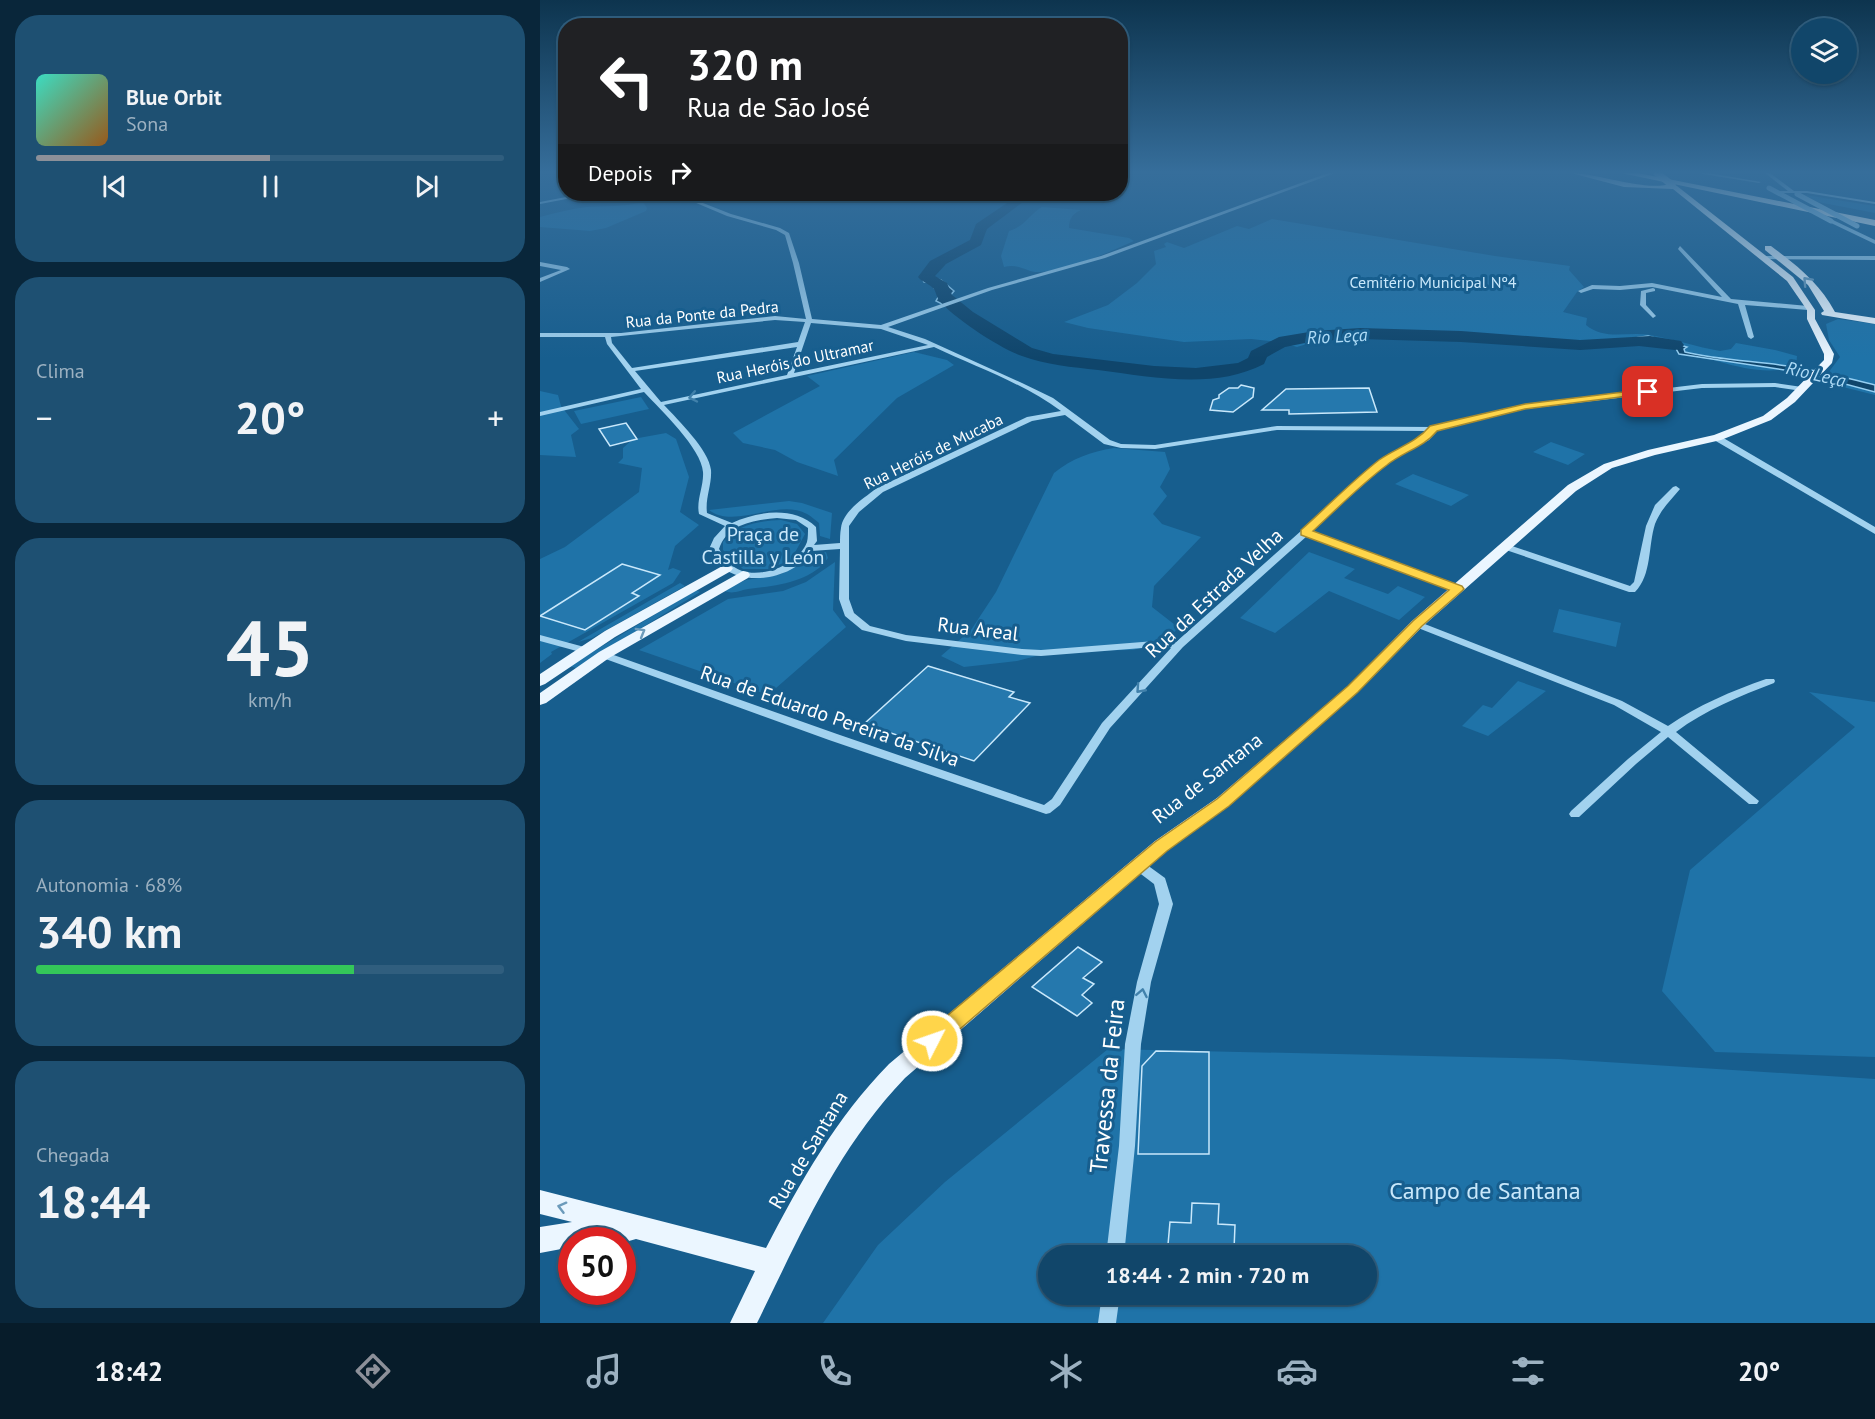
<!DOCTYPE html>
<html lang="pt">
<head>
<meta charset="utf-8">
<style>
  :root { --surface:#11466a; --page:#1e5072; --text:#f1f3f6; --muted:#9cb1c1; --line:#305e7e; --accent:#8c9099 }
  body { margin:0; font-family:"PT Sans",sans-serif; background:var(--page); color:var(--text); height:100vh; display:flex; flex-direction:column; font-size:22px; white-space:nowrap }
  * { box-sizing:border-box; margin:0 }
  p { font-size:20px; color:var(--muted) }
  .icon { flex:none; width:33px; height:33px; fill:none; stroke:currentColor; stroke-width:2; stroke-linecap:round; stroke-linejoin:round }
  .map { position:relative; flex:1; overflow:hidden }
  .side { display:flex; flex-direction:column; gap:15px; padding:15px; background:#09263a; width:540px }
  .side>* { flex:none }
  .top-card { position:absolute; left:18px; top:18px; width:570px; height:183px; border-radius:24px; box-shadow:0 2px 4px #0004,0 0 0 2px var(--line); background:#202124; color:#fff; overflow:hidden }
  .controls { position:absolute; left:1251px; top:18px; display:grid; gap:12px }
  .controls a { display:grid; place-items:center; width:66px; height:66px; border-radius:50%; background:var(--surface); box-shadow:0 2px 4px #0004,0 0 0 2px var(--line); font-size:30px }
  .speed { position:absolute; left:18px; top:1227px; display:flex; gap:12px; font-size:30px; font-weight:700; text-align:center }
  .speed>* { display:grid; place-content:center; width:78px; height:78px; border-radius:50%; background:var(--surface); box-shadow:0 2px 4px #0004,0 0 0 2px var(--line); line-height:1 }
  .speed .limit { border:9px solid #d22; background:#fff; color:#111 }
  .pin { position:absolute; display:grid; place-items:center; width:51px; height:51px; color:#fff; margin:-26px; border-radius:12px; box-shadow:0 3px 9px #0006 }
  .me { position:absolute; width:66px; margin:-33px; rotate:49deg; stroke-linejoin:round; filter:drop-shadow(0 0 4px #0008) }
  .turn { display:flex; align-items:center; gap:21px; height:126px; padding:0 30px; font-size:27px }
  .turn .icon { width:78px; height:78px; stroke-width:2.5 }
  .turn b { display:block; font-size:42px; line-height:51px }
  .then { display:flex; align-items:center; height:57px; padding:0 30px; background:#0003; gap:12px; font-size:22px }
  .big { font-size:45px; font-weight:600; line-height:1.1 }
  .side .tile { flex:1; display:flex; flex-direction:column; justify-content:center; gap:9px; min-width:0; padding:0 21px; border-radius:24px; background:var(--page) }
  .side .dial { align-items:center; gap:0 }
  .dial b { font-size:78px; line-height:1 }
  .song { display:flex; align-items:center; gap:18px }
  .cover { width:72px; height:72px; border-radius:9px; background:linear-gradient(135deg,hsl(170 70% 55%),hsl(30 70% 35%)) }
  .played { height:6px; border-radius:3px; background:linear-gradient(90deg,var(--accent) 50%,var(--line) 50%) }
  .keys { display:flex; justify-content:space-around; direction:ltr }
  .heat { display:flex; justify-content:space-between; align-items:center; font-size:33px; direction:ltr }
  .charge { height:9px; border-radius:4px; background:linear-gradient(90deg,#34c759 68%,var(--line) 0) }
  .trip { position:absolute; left:498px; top:1245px; width:339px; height:60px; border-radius:30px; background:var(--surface); box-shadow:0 2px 4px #0004,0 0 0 2px var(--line); font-weight:600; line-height:60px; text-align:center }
  .tabs { display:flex; height:96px; justify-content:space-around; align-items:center; background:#071c2a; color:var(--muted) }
  .tabs .icon { width:42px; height:42px }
  .tabs .active { color:var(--accent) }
  .tabs b { font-size:27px; color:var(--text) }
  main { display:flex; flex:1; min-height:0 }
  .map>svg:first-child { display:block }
  .green { fill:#1f73a8; fill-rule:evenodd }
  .water { fill:#0f456b; stroke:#95cff2; stroke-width:1.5 }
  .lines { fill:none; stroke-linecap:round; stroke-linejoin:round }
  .stream { stroke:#95cff2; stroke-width:2 }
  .river { fill:#0f456b; fill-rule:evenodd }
  .building { fill:#2578ad; stroke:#c9e8fb; stroke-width:1.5 }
  .minor { fill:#a2d2ef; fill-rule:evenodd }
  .major { fill:#ebf6ff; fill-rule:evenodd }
  .highway { fill:#fff; fill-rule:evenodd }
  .minor-bridge { stroke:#a2d2ef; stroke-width:5 }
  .major-bridge { stroke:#ebf6ff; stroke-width:7 }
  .oneway { stroke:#6c9bbb }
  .oneway2 { stroke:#4181ab }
  .route { fill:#ffd54a; stroke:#a68a30; stroke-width:1.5 }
  .labels { text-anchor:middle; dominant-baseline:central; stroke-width:6; stroke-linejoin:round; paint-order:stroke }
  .far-park-label { font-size:16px; fill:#c9e8fb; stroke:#175e8e }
  .far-street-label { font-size:16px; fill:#fff; stroke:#175e8e }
  .far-water-label { font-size:18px; font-style:italic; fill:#aedbf6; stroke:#175e8e }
  .park-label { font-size:20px; fill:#c9e8fb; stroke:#175e8e }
  .street-label { font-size:20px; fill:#fff; stroke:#175e8e }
  .near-street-label { font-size:24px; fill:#fff; stroke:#175e8e }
  .near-park-label { font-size:24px; fill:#c9e8fb; stroke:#175e8e }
</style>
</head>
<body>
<main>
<section class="side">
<div class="tile">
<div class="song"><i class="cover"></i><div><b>Blue Orbit</b><p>Sona</p></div></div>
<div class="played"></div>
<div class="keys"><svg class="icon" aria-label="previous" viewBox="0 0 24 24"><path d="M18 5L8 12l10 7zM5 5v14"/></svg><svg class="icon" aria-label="pause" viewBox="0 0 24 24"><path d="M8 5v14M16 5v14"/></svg><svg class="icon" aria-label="next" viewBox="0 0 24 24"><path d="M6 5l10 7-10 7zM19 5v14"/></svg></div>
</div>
<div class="tile"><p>Clima</p>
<div class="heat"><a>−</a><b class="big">20°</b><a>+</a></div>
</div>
<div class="tile dial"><b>45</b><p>km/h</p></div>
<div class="tile"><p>Autonomia · 68%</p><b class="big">340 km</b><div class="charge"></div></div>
<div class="tile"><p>Chegada</p><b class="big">18:44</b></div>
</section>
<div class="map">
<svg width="1335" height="1323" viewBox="0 0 1335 1323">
  <rect width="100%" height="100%" fill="#175e8e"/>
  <path class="green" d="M 1265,195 L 1335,206 L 1335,213 L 1278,202 Z
    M 103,202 L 107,208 L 106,211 L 66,228 L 50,231 L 0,227 L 0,217 C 15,213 31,209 46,207 C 66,206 84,207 103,202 Z
    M 502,207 L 541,210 C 532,214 529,219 529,228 L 589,238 L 594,241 C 568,253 528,270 500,272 C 487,273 480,263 464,267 L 461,256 L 469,231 C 484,227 489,215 502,207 Z
    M 732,219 L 955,256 L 1030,266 L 1029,270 L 1044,287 L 1037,292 L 1023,312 L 1047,318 L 1046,325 C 1065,341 1088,331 1110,335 C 1134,339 1157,347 1180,351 L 1191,349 L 1196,343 L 1235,350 L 1257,356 L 1256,366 C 1218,380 1170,357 1132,348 C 1094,340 1056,347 1018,346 C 949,344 881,338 812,337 L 780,340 L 757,347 L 740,342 L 711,339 L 644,342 L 548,328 L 524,322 L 568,305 L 597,283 L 616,264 L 614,251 L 626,247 L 624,244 L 627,242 L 644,248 L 697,226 L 709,229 Z
    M 1298,319 L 1335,324 L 1335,395 L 1295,385 L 1291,377 L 1294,374 L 1288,373 L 1300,357 L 1289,340 L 1286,324 Z
    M 374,352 L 407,360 L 414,365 L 357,398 L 294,460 L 298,476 L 257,462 L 235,450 L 203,443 L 193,433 L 280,386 L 267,376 Z
    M 0,391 L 18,395 L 21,406 L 39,429 L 31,435 L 36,457 L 0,455 Z
    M 101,397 L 109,409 L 41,424 L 34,411 Z
    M 126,433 L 136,439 L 149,477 L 140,512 L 159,525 L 135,546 L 128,570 L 133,568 L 141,571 L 133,583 L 11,652 L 12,654 L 0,663 L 0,559 L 25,547 L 99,492 L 102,468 L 78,463 L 83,458 L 83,448 L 93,439 Z
    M 1011,442 L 1045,454 L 1028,465 L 993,452 Z
    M 574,448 L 625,452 L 630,469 L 620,487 L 627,496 L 613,514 L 622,524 L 661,537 L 614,586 L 612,607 L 639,628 L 621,643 L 593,650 L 515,651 L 477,661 L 424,667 L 401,656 L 431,630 L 456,592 L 514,473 C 533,458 550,452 574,448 Z
    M 873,474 L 929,495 L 911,506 L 855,484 Z
    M 249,501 L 262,503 L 292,513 L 290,539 L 280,536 L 279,523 C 275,520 271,516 267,514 C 237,498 195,530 169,510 Z
    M 241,520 L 257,524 L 265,534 L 251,560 L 228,569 L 203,569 L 183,550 L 183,542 C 197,524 220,521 241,520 Z
    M 286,552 L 288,558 C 272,582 235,586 208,589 C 197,591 193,595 182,590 L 206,580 L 241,574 L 275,555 Z
    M 769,552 L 815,569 L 804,578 L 848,594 L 858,586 L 885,597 L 859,620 L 789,591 L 735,633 L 700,618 Z
    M 295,562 L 293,610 L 306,627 L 228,695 L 99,650 L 188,599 L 243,591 L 266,582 Z
    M 140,583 L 145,586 L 52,638 L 38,642 Z
    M 156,590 L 160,592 L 36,668 L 29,666 Z
    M 1019,609 L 1081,623 L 1076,647 L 1013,632 Z
    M 978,681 L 1006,691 L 948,736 L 922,726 L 943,705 L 952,708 Z
    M 1269,692 L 1335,702 L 1335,1057 L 1175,1052 L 1122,991 L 1150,870 L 1315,727 Z
    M 568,1049 L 1019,1059 L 1335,1079 L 1335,1323 L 283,1323 L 338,1245 L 405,1182 ZM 508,1256 L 826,1256 L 826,1294 L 508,1294 Z"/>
  <path class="water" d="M 388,277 L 401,280 L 414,291 L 409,297 L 428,311 L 420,313 L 396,301 L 401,292 L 394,288 L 394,283 L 384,282 L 382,278 Z
    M 1108,336 L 1147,347 L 1144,349 L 1145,352 C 1179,360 1214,361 1248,366 C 1278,370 1306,378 1335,385 L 1335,392 L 1264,373 L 1139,354 L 1135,347 C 1120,344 1107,343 1094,338 Z"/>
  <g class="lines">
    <path class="stream" d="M 0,203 L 47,194"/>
    <path class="river" d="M 467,194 L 479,194 L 483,202 L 447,229 L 441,245 L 406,264 L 395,276 L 407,283 L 412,295 L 433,312 L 492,348 L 513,354 L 614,366 L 656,368 L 698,363 L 708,358 L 711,351 L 739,337 L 775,331 L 820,328 L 921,331 L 1040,340 L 1110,336 L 1141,341 L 1144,345 L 1141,349 L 1135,350 L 1099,346 L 1040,350 L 921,342 L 820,339 L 775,341 L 745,347 L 727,357 L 724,364 C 674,390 612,377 558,370 C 532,367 506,365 482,356 C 461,349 412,317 399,300 C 396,296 396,291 393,288 C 388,283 382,282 378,277 L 390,261 L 430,240 L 436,224 L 470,201 Z"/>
  </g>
  <path class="building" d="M 701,385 L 714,388 L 713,397 L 693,412 L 670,410 L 673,400 L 679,398 L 679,395 L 689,388 L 698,388 Z
    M 829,388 L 837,412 L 749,414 L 749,410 L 722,410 L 746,389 Z
    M 86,423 L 97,439 L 70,446 L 59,429 Z
    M 82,564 L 120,575 L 92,593 L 99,596 L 45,630 L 0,616 Z
    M 388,666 L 474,692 L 469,697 L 490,703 L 434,761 L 324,724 Z
    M 538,947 L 562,962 L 543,978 L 554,984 L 542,995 L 552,1003 L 537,1016 L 492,987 Z
    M 616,1051 L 669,1052 L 669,1154 L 598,1154 L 602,1066 Z
    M 652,1203 L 679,1204 L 678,1224 L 695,1225 L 694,1250 L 672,1250 L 672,1256 L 627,1256 L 630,1222 L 651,1223 Z"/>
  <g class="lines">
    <path class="minor" d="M 788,173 L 795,173 L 565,258 L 452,290 L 348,327 L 385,339 L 482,383 L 513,398 L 570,440 L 581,444 L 615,445 L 737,426 L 894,427 L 985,405 L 1162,384 L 1235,383 L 1262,387 L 1266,389 L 1262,391 L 1235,387 L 1162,388 L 985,409 L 897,431 L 889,440 L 848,463 L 771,531 L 921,587 L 923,589 L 921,591 L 915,591 L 767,536 L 643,647 L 570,728 L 520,805 L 510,813 L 506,814 L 289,740 L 60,657 L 59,655 L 60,653 L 68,653 L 297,734 L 504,805 L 512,799 L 562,723 L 631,648 L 615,647 L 501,656 L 482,655 L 366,641 L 322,630 L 305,616 L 299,599 L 300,549 L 271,551 C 255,578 208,587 183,568 C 177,564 173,555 169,549 L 174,538 L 185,526 L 159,514 C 156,500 164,486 163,472 C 162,449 120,409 104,392 L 0,416 L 0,412 L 101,389 L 67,344 L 65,337 L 0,337 L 0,333 L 81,333 L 235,316 L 266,319 L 253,263 L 245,235 L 236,230 L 187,216 L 135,194 L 140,194 L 191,214 L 240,228 L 249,233 L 259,263 L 272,319 L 341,325 L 448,288 L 561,256 ZM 235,320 L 265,322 L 258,342 L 92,368 L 72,343 L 71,337 ZM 271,323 L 341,329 L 388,345 L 254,373 ZM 257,347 L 247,375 L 121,402 L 95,371 ZM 394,347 C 436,367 483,383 521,411 L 487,417 L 337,488 C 324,498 303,511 301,528 C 300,533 300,539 300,543 L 274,545 L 277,541 L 276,527 C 254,506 218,511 192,523 L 167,513 C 165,498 172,485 171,470 C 169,450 138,420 124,405 ZM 525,415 L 564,444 L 581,448 L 615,449 L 737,430 L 888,431 L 883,436 L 842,459 L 636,642 L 615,641 L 501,650 L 482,649 L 366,635 L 330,626 L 314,613 L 309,599 L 309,526 L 319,512 L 343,492 L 492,421 ZM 237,518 L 256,520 L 268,528 C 268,532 268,538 267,542 C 259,564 224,578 202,571 C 191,567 185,558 179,549 C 187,524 214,520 237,518 Z
      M 1156,173 L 1169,173 L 1221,182 L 1219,183 Z
      M 1225,173 L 1230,173 L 1254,191 L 1267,191 L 1335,202 L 1335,204 L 1267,193 L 1234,193 L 1236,191 L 1248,191 Z
      M 1289,220 L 1293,220 L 1335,240 L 1335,244 L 1289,222 Z
      M 1140,246 L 1191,299 L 1268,306 L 1271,308 L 1268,310 L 1205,305 L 1214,337 L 1211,339 L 1208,337 L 1198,304 L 1112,287 L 1080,290 L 1053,289 L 1041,293 L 1038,291 L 1052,285 L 1080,286 L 1112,283 L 1182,297 L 1138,249 Z
      M 1226,256 L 1335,256 L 1335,260 L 1224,259 L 1223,258 Z
      M 0,262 L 27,267 L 30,269 L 0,282 L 0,278 L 21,270 L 0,266 Z
      M 1113,288 L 1115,289 L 1115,291 L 1106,293 L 1106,305 L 1116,316 L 1113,318 L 1100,305 L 1101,291 Z
      M 1174,436 L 1180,436 L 1335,527 L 1335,534 L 1174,440 Z
      M 1136,486 L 1140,489 C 1130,501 1121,509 1115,524 C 1108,546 1112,575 1095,592 L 1089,592 L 963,549 L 961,547 L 966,544 L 969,545 L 1090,586 L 1094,582 L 1106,526 L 1115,505 L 1133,487 Z
      M 877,621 L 1082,701 L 1128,726 C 1158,705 1192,691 1226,679 L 1234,679 L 1235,681 L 1234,683 C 1200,696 1165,710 1136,732 L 1219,801 L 1217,804 L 1209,804 L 1128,737 L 1096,764 L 1039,817 L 1031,817 L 1029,814 L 1031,811 L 1088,759 L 1121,732 L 1074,705 L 873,626 L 872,624 Z
      M 0,635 L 48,648 L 49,650 L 44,653 L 0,641 Z
      M 598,860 L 603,862 L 625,878 L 633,904 L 611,982 L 601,1044 L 595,1146 L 584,1256 L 566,1256 L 579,1146 L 585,1044 L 597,982 L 619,904 L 614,884 L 593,868 L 591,865 L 593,862 Z
      M 562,1294 L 580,1294 L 576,1323 L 558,1323 Z"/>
    <path class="major" d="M 1031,173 C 1058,173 1108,193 1132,183 L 1137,186 L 1253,277 L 1275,310 L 1275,319 L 1294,354 L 1292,363 L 1255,402 L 1231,420 L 1181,440 L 1115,455 L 1072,468 L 1036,491 L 882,627 L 818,692 L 689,806 L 627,851 L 365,1078 C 296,1150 260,1236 217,1323 L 190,1323 L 215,1271 L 96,1239 L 82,1243 L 82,1240 L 32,1240 L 32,1247 L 0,1253 L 0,1227 L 32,1222 L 0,1214 L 0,1190 L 226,1248 C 261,1181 296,1118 349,1064 L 615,841 L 677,798 L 808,686 L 872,621 L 1028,485 L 1064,464 L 1108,450 L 1174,435 L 1223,416 L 1247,398 L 1284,360 L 1284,354 L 1267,319 L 1267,310 L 1247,281 L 1133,189 L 1084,187 Z
      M 1225,246 L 1231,246 C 1258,266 1280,284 1295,312 L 1335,318 L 1335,324 L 1282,315 L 1281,313 L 1284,311 L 1268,285 L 1225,250 Z
      M 186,564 L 193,568 L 191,571 L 75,637 L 5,684 L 0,686 L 0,674 L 65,631 Z
      M 203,571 L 208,572 L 210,575 L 208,578 L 69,658 L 6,703 L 0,705 L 0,693 L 59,652 Z"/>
    <path class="highway" d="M 1081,173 L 1098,173 L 1335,220 L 1335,226 Z"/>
    <path class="minor-bridge" d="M 1229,188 L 1291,221
      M 1257,194 L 1317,226"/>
    <path class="major-bridge" d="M 1117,173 L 1132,185"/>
  </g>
  <defs><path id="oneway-chevron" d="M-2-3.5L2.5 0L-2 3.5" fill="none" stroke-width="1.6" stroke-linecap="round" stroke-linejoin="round" transform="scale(1.5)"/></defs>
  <g class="oneway">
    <use href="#oneway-chevron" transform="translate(1267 281) rotate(-133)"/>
    <use href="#oneway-chevron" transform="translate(101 632) rotate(-30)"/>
    <use href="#oneway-chevron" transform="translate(22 1207) rotate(-165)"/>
  </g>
  <g class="oneway2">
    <use href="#oneway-chevron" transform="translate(153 397) rotate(168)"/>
    <use href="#oneway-chevron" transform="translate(600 689) rotate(132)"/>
    <use href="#oneway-chevron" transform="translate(602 993) rotate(-79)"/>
  </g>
  <linearGradient id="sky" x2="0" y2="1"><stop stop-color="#0d344e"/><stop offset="0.48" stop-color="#366e9b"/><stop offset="1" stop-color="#366e9b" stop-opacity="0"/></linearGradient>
  <rect width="1335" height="359" fill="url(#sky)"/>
  <path class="route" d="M 1108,389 L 1112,390 L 1112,393 L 985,409 L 897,431 C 884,447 863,452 847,465 C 820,485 797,509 773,531 L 922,586 L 924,589 L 922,591 L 882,626 L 818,692 L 689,806 L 627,851 L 399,1047 L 392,1050 L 384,1047 L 382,1041 L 384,1035 L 615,842 L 677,799 L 808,686 L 873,621 L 909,590 L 761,535 L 761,530 C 787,507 812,481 839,460 C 856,448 876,443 890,426 L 985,404 Z"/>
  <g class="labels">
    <g class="far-park-label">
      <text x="893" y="282">Cemitério Municipal Nº4</text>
    </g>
    <g class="far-street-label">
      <text transform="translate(162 314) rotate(-6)">Rua da Ponte da Pedra</text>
      <text transform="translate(255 361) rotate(-12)">Rua Heróis do Ultramar</text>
      <text transform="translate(393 451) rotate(-26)">Rua Heróis de Mucaba</text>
    </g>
    <g class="far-water-label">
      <text transform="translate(797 336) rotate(-3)">Rio Leça</text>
      <text transform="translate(1276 374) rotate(13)">Rio Leça</text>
    </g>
    <g class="park-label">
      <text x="223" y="534">Praça de<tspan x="223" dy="23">Castilla y León</tspan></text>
    </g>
    <g class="street-label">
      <text transform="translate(674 593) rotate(-43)">Rua da Estrada Velha</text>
      <text transform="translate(438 629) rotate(7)">Rua Areal</text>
      <text transform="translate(290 716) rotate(19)">Rua de Eduardo Pereira da Silva</text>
      <text transform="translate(667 778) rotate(-38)">Rua de Santana</text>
      <text transform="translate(268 1150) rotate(-59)">Rua de Santana</text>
    </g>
    <g class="near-street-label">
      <text transform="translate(567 1086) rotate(-84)">Travessa da Feira</text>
    </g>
    <g class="near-park-label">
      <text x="945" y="1190">Campo de Santana</text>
    </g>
  </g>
</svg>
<div class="controls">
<a><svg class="icon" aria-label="layers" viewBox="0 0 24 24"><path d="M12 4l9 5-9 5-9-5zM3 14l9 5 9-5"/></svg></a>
</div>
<div class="speed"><div class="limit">50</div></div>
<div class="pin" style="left:1108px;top:392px;background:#d93025"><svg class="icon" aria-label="arrive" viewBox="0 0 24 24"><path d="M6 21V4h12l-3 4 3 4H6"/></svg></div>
<svg class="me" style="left:392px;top:1041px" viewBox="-20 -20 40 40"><circle r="17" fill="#ffd54a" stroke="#fff" stroke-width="3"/><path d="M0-11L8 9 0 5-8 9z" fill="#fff"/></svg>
<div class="trip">18:44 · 2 min · 720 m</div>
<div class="top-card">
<div class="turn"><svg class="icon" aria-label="left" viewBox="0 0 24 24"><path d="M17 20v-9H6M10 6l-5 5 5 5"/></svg><div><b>320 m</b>Rua de São José</div></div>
<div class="then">Depois<svg class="icon" aria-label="right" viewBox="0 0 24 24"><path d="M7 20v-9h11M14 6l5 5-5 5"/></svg></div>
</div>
</div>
</main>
<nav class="tabs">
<b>18:42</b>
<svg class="icon active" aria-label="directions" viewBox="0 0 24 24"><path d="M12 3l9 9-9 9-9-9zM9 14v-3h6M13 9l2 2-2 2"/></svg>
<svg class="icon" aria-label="music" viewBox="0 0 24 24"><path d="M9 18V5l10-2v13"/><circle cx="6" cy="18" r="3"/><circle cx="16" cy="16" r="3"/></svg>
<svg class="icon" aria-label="phone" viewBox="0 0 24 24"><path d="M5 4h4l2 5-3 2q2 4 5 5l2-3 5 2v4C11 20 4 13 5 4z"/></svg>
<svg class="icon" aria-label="climate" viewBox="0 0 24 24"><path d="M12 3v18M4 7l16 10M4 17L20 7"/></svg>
<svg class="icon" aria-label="car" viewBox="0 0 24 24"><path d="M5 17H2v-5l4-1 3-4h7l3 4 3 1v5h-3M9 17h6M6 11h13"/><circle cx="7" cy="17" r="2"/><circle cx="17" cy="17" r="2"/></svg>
<svg class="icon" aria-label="filters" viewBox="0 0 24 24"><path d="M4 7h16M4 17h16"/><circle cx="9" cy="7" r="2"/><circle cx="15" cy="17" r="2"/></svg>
<b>20°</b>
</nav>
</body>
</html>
